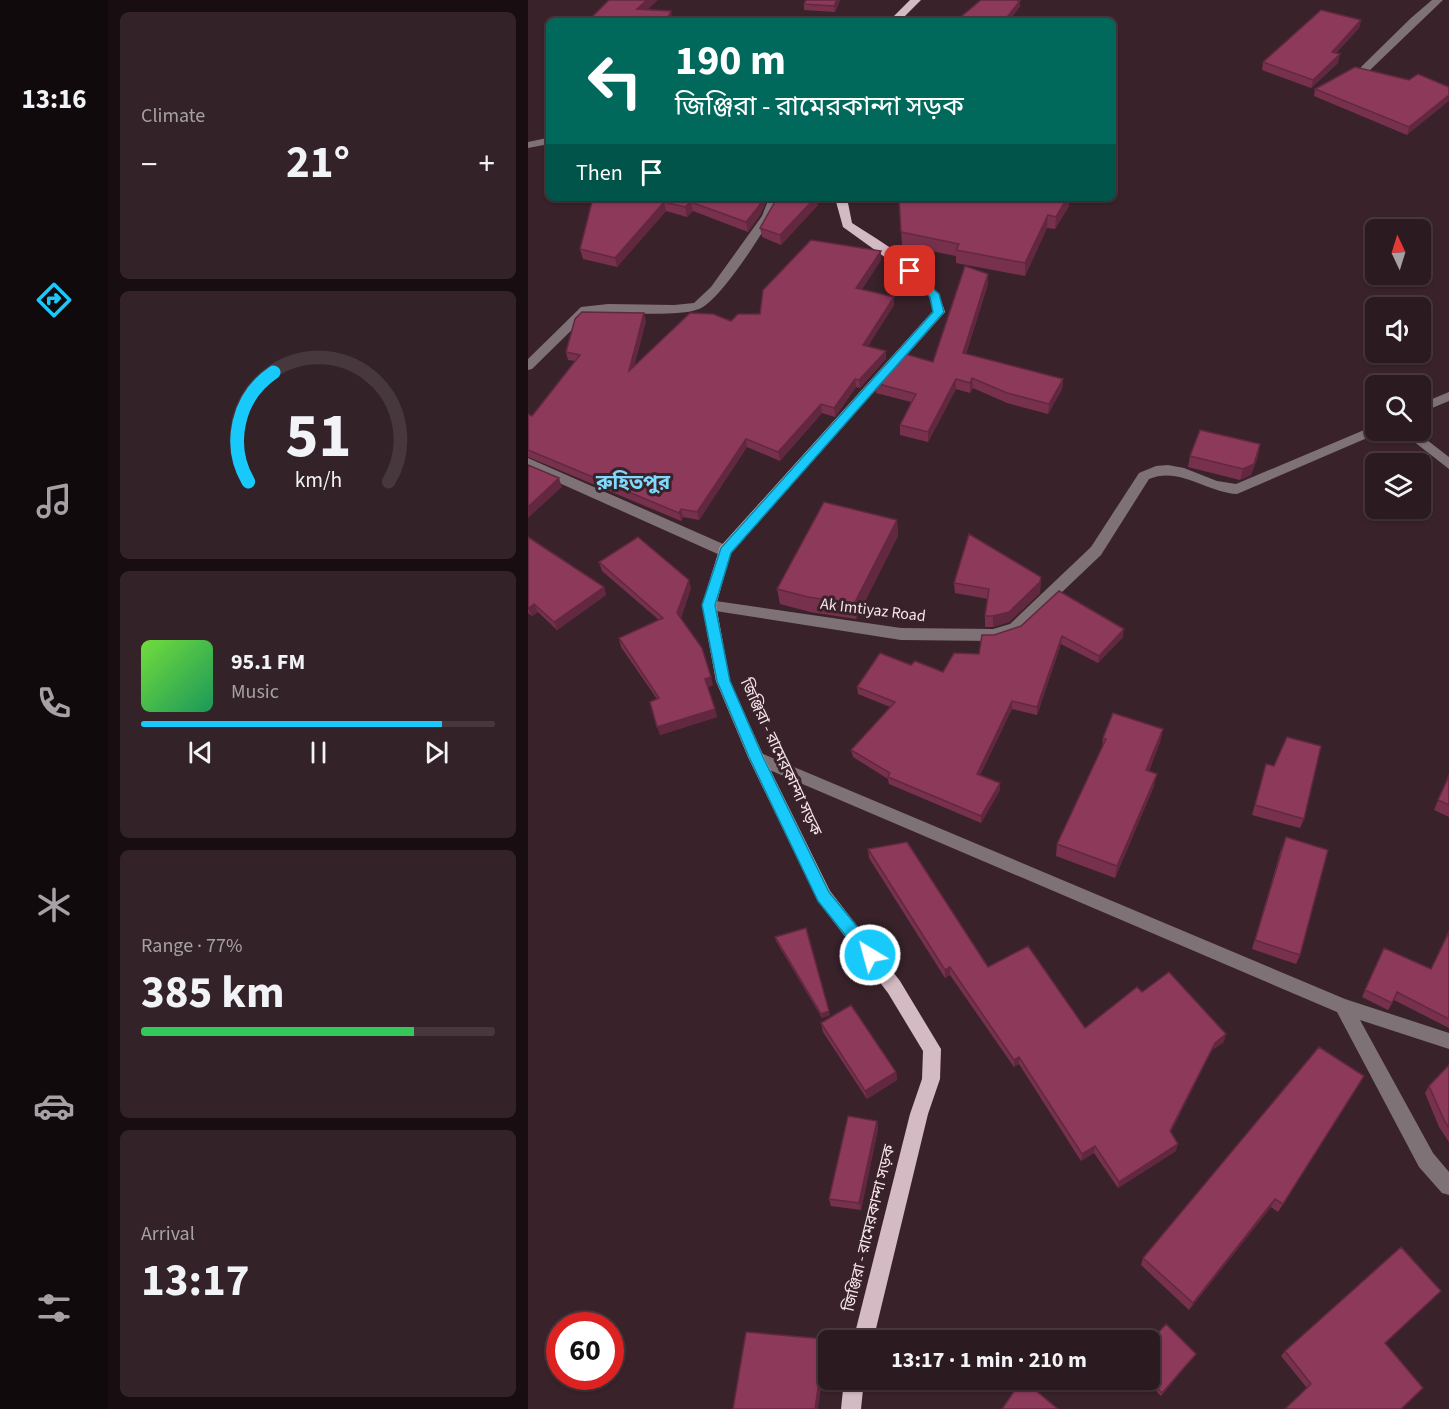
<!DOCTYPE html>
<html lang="en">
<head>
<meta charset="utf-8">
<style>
  :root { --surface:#2b1a20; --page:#332329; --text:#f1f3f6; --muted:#a6a1a5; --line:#47383e; --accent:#17cafb }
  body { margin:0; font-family:"Source Sans 3","Noto Sans Bengali",sans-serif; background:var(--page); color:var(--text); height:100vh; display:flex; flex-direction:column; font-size:22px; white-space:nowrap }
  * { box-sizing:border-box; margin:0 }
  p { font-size:20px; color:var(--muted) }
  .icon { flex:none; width:33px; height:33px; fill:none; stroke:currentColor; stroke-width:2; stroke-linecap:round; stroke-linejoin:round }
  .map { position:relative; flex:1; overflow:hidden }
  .panel { display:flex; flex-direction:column; gap:12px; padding:12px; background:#180e12; width:420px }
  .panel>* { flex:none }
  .top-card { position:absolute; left:18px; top:18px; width:570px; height:183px; border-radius:9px; box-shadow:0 2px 4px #0004,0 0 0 2px var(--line); background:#00695c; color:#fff; overflow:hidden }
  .needle { width:39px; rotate:356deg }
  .controls { position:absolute; left:837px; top:219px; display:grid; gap:12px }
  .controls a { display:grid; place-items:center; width:66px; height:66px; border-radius:9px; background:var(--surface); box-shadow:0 2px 4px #0004,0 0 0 2px var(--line); font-size:30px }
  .speed { position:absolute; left:18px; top:1312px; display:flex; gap:12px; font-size:30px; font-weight:700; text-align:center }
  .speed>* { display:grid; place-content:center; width:78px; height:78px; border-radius:50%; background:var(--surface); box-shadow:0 2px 4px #0004,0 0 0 2px var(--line); line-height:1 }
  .speed .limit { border:9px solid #d22; background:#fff; color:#111 }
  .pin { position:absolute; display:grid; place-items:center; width:51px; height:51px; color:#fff; margin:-26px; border-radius:12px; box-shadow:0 3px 9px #0006 }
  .me { position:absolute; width:66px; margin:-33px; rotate:323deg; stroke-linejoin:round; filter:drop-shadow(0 0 4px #0008) }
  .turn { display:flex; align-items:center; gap:21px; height:126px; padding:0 30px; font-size:27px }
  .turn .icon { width:78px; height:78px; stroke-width:2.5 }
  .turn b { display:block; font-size:42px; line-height:51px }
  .then { display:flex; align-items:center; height:57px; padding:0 30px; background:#0003; gap:12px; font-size:22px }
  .big { font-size:45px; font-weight:700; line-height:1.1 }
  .panel .widget { flex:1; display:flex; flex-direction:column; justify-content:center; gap:9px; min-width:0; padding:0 21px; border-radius:9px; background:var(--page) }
  .panel .dial { align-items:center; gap:0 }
  .dial svg { height:156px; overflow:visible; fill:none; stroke:var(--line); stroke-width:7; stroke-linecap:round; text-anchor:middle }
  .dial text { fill:var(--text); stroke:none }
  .song { display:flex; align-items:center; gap:18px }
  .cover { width:72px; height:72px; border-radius:9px; background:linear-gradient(135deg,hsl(100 70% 55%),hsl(150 70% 35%)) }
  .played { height:6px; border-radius:3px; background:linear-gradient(90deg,var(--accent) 85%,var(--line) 85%) }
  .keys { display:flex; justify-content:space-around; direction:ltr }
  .heat { display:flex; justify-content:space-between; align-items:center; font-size:33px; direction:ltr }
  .charge { height:9px; border-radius:4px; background:linear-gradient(90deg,#34c759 77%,var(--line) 0) }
  .trip { position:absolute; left:290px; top:1330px; width:342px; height:60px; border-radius:9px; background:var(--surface); box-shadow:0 2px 4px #0004,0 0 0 2px var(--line); font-weight:700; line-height:60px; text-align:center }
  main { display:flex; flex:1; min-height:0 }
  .dock { display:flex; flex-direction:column; width:108px; justify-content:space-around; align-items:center; background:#110a0d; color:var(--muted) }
  .dock .icon { width:42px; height:42px }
  .dock .on { color:var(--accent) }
  .dock b { font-size:27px; color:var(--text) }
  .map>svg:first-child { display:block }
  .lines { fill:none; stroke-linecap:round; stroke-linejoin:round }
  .minor { fill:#7f7276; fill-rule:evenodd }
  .major { fill:#d4bac2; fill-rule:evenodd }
  .wall { fill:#78314d }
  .shaded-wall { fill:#62283f }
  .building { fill:#8c395a; stroke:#62283f; stroke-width:1.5 }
  .route { fill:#17cafb; stroke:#0f83a3; stroke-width:1.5 }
  .labels { text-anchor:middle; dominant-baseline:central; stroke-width:6; stroke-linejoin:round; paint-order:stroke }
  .street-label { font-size:16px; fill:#f5e5ea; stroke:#39222a }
  .quarter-label { font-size:20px; font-weight:bold; fill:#7edafc; stroke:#39222a }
</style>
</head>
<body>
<main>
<nav class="dock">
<b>13:16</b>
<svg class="icon on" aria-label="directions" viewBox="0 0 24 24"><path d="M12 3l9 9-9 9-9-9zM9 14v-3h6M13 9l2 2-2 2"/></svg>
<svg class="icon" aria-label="music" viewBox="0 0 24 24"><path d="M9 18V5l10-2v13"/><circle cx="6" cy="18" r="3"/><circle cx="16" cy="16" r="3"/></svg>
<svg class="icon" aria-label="phone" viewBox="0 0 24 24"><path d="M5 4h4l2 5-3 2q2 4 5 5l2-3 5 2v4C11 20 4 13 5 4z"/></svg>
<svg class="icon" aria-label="climate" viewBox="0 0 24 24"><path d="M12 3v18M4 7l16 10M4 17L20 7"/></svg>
<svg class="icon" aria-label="car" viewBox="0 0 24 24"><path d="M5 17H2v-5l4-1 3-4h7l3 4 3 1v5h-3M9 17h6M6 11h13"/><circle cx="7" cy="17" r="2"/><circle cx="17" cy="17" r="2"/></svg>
<svg class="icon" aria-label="filters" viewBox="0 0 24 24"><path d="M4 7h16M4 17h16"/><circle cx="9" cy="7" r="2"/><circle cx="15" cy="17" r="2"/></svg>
</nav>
<section class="panel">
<div class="widget"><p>Climate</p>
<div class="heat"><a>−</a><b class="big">21°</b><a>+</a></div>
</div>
<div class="widget dial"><svg viewBox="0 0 100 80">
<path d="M14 69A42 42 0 1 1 86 69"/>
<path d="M14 69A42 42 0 0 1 27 13" stroke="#17cafb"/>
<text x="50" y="56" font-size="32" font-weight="700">51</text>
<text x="50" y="72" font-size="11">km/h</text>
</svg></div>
<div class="widget">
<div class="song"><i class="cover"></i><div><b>95.1 FM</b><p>Music</p></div></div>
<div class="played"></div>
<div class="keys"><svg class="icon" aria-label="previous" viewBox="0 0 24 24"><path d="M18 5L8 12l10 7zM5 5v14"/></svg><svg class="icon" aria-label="pause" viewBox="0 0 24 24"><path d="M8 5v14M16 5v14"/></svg><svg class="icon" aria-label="next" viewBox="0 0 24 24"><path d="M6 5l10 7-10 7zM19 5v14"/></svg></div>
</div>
<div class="widget"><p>Range · 77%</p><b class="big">385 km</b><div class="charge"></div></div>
<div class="widget"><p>Arrival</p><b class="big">13:17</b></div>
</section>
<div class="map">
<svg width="921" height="1409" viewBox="0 0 921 1409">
  <rect width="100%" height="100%" fill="#39222a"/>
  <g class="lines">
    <path class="minor" d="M 904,0 L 915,0 L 841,71 L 833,71 L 833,67 L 883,18 Z
      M 19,138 L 21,144 L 0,148 L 0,142 Z
      M 241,198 L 253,198 C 244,220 193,301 171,309 C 148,318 89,311 60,314 L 4,369 L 0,370 L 0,359 L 53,307 L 80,304 L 146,305 L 166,303 L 183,287 L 234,216 Z
      M 921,392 L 921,401 L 892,413 L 892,404 Z
      M 848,425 L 848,430 L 854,430 L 853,432 L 709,494 C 678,492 651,466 621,479 L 573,555 L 492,632 L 465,641 L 373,640 L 181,610 L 174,605 L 181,600 L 373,628 L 465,629 L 482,624 L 563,547 L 611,473 L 628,466 L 640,465 L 656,468 L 689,481 L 708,484 Z
      M 871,430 L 886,430 L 921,457 L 921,469 Z
      M 0,458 L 202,547 L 204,551 L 197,556 L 192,555 L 0,469 Z
      M 228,751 L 817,999 L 921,1033 L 921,1049 L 832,1020 L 905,1153 L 921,1172 L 921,1195 L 914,1193 L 891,1167 L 809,1012 L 223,762 L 220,757 L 223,752 Z"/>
    <path class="major" d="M 382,0 L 393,0 L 372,21 L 361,21 Z
      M 307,198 L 319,198 L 324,223 C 359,246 406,270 417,312 L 203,553 L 188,605 L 202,681 L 236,757 L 302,891 L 372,981 L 413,1049 L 412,1079 L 400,1114 L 345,1341 L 325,1341 L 382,1114 L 394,1079 L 395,1051 L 360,993 L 290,901 L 220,757 L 188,681 L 174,605 L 192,547 L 405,311 L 401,296 L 383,276 L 315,227 Z
      M 316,1380 L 336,1380 L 333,1409 L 313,1409 Z"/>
  </g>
  <path class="wall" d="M 312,0 L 307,12 L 276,10 L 276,4 Z
    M 833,20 L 831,28 L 808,53 L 810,63 L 783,88 L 734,70 L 735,62 Z
    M 881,80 L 921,87 L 879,135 L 786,96 L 787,89 Z
    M 65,198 L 240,198 L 232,215 L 220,232 L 165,211 L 159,217 L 138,211 L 89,267 L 55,259 L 52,249 Z
    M 371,198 L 541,198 L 541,206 L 527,229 L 519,228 L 497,276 L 428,263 L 428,256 L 374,245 Z
    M 290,205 L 253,245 L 234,237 L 232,228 Z
    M 353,251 L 353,260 L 334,289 L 366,305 L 340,346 L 358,359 L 332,388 L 328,387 L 307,417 L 294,413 L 252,461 L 219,447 L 171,520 L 155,517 L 153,521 L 0,457 L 0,414 L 4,416 L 47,361 L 40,360 L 38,352 L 118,321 L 106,366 L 203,321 L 232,314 Z
    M 460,284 L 438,354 L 535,379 L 534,389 L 520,414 L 479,403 L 445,388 L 442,393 L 428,389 L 400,442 L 372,435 L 372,425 L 383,402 L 348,393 L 347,383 L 405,362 Z
    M 662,456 L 730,456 L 723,475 L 712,480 L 660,467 Z
    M 369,520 L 370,536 L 328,619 L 282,612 L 252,604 L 249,589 Z
    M 0,537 L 76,587 L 78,595 L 29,630 L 10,612 L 4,616 L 0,613 Z
    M 71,562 L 163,588 L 153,618 L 185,685 L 180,687 L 189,717 L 132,735 L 129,699 L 93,647 L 91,638 L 131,620 L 74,571 Z
    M 513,577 L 512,593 L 481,622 L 465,627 L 457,627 L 457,616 L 460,599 L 427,593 L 426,583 Z
    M 454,635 L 595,637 L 570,663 L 533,644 L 509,715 L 484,709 L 452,775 L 472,790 L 453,823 L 361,784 L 360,779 L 325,757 L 323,750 L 362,707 L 330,694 L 329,687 L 383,665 L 415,672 L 451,654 Z
    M 635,729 L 632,742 L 621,771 L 626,786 L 587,878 L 528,856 L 529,844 L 574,748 L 575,738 Z
    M 738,764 L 776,819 L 772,828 L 724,815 Z
    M 921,774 L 921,817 L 906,810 Z
    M 754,846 L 772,955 L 768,964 L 724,949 Z
    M 340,849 L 460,967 L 557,1028 L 614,992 L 696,1042 L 684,1050 L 642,1133 L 648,1151 L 590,1188 L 566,1153 L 553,1161 L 491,1064 L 486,1067 L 422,975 L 417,978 L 341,858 Z
    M 921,930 L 921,1028 L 866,1000 L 860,1010 L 834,997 L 856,948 L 903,969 Z
    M 247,937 L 302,1015 L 294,1018 L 248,941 Z
    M 293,1023 L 368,1072 L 369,1080 L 339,1099 L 295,1032 Z
    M 921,1065 L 921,1142 L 911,1127 L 897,1093 L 901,1086 Z
    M 830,1086 L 750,1212 L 743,1207 L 661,1310 L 613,1265 L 615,1258 Z
    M 349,1121 L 350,1129 L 333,1210 L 303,1206 L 301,1199 Z
    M 621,1343 L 668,1354 L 633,1396 L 618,1380 L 621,1380 Z
    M 857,1343 L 779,1388 L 753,1356 L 757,1351 Z"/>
  <path class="shaded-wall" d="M 119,0 L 130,0 L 111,18 L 109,9 Z
    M 309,0 L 312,0 L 307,12 L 306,6 Z
    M 492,1 L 492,7 L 481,21 L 476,21 Z
    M 143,11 L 144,20 L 138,21 Z
    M 833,20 L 831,28 L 802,60 L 804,52 Z
    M 812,54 L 810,63 L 783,88 L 785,80 Z
    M 921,95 L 921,101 L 879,135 L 881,127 Z
    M 234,198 L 240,198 L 232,215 L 220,232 L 218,222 Z
    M 287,198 L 289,198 L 290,205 L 253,245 L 252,235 Z
    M 539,198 L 541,198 L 541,206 L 527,229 L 528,217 Z
    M 136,202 L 138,211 L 89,267 L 87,258 Z
    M 163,202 L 165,211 L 159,217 L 157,207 Z
    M 520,215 L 519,228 L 497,276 L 497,263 Z
    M 353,251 L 353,260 L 329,296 L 328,288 Z
    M 460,274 L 460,284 L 435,363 L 435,353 Z
    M 366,297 L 366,305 L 335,353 L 335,345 Z
    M 116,313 L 118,321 L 103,379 L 101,371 Z
    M 358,351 L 358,359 L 332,388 L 331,380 Z
    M 444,378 L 445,388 L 442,393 L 442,383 Z
    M 327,379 L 328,387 L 307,417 L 306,408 Z
    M 428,379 L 428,389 L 400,442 L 400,432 Z
    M 535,379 L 534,389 L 520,414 L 521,404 Z
    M 293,404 L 294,413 L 252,461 L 250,452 Z
    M 218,439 L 219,447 L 171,520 L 169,512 Z
    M 732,444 L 730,456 L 723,475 L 712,480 L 715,469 Z
    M 31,478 L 34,487 L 0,518 L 0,507 Z
    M 153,509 L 155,517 L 153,521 L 151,513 Z
    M 369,520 L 370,536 L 328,619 L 326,604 Z
    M 513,577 L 512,593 L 481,622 L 465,627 L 465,616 Z
    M 161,580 L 163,588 L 152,621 L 149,613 Z
    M 76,587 L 78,595 L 29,630 L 26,622 Z
    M 6,604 L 10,612 L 4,616 L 0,609 Z
    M 596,629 L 595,637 L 570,663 L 571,656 Z
    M 534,636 L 533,644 L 509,715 L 509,707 Z
    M 183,677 L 185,685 L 179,687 L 177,679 Z
    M 484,701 L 484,709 L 449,781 L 449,774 Z
    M 187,709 L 189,717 L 132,735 L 129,727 Z
    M 635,729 L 632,742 L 616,783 L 618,770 Z
    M 629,774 L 626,786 L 587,878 L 589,866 Z
    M 472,783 L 472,790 L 453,823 L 453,816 Z
    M 422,967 L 422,975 L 417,978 L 417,970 Z
    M 301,1011 L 302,1015 L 294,1018 L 293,1014 Z
    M 698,1034 L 696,1042 L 684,1050 L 640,1138 L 642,1131 L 687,1043 Z
    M 491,1057 L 491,1064 L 486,1067 L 486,1060 Z
    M 368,1072 L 369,1080 L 339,1099 L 337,1091 Z
    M 349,1121 L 350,1129 L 333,1210 L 331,1203 Z
    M 650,1144 L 648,1151 L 590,1188 L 591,1182 Z
    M 567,1146 L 566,1153 L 553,1161 L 554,1154 Z
    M 747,1199 L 743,1207 L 661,1310 L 665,1303 Z
    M 297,1339 L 299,1345 L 290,1409 L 287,1409 Z"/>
  <path class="building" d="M 81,0 L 119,0 L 109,9 L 143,11 L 138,21 L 60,21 Z
    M 278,0 L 309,0 L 306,6 L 276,4 Z
    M 453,0 L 487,0 L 492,1 L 476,21 L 434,21 L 429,20 Z
    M 793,10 L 833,20 L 804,52 L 812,54 L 785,80 L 735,62 Z
    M 827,67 L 881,80 L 890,74 L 921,87 L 921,95 L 881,127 L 787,89 Z
    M 65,198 L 234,198 L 231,206 L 218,222 L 163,202 L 157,207 L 136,202 L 87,258 L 52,249 Z
    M 249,198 L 287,198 L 252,235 L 232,228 Z
    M 371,198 L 539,198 L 528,217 L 520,215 L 497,263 L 428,250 L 431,244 L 373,232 Z
    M 283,240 L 353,251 L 328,288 L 366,297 L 335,345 L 358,351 L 331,380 L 327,379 L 306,408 L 293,404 L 250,452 L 218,439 L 169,512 L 153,509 L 151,513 L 0,450 L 0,414 L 4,416 L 52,355 L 38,352 L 47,319 L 54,312 L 116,313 L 101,371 L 162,313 L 185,314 L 203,321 L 210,314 L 232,314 L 235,290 Z
    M 437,266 L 460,274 L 435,353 L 535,379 L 521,404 L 479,393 L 444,378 L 442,383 L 428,379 L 400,432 L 372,425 L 388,394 L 347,383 L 374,353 L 405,362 Z
    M 672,430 L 732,444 L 726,464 L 715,469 L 662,456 Z
    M 0,465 L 31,478 L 0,507 Z
    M 296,502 L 369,520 L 326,604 L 280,597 L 249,589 Z
    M 441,534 L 513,577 L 512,582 L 481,612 L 465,616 L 457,616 L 461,589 L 426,583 Z
    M 0,537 L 76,587 L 26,622 L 6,604 L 0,609 Z
    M 110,537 L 161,580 L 149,613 L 174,648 L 183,677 L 177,679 L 187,709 L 129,727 L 122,702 L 131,698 L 91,638 L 135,618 L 71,562 Z
    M 531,591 L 596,629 L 571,656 L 534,636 L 509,707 L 484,701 L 449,774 L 472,783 L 453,816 L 360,777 L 362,773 L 323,750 L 367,702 L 329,687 L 352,653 L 383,665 L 387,661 L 415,672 L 426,653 L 451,654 L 454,635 L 466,635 L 493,626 Z
    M 585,713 L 635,729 L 618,770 L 629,774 L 589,866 L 529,844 L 578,739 L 575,738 Z
    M 759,737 L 793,746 L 776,819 L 727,805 L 738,764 L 746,766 Z
    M 921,776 L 921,805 L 910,800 Z
    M 758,837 L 800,850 L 772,955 L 727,940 Z
    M 379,842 L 460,967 L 500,946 L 557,1028 L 609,987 L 614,992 L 641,972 L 698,1034 L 687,1043 L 642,1131 L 650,1144 L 591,1182 L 567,1146 L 554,1154 L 491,1057 L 486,1060 L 422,967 L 417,970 L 340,849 Z
    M 278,928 L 301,1011 L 293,1014 L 247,937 Z
    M 921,932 L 921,1019 L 869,992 L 864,1003 L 837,990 L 856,948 L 903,969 Z
    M 323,1005 L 368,1072 L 337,1091 L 293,1023 Z
    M 791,1047 L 836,1076 L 755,1204 L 747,1199 L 665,1303 L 615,1258 Z
    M 921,1065 L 921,1128 L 916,1120 L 901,1086 Z
    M 320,1116 L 349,1121 L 331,1203 L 301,1199 Z
    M 873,1247 L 913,1291 L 857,1343 L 895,1388 L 873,1409 L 757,1409 L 783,1384 L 757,1351 Z
    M 638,1324 L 668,1354 L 634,1393 L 621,1379 L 621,1343 Z
    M 218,1332 L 297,1339 L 287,1409 L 205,1409 Z
    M 494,1380 L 495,1380 L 530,1409 L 474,1409 Z"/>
  <path class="route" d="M 382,268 L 411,294 L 416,312 L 203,553 L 187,605 L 202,681 L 235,757 L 301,892 L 348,950 L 350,955 L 348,960 L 342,962 L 337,960 L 290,901 L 221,757 L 189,681 L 174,605 L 193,548 L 405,312 L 402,297 L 377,271 Z"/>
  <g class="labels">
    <g class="street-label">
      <text transform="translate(345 610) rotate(7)">Ak Imtiyaz Road</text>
      <text transform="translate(253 757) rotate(65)">জিঞ্জিরা - রামেরকান্দা সড়ক</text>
      <text transform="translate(341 1228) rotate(-76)">জিঞ্জিরা - রামেরকান্দা সড়ক</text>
    </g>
    <g class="quarter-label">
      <text x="105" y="483">রুহিতপুর</text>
    </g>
  </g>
</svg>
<div class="controls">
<a><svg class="needle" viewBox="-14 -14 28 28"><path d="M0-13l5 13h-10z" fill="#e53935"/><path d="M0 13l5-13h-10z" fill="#a6a1a5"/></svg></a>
<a><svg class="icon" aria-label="sound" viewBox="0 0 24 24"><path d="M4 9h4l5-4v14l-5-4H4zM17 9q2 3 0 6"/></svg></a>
<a><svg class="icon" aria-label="search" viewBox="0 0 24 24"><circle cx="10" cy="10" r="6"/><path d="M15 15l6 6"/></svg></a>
<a><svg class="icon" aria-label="layers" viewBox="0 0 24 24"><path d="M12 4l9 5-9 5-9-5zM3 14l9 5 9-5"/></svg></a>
</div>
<div class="speed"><div class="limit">60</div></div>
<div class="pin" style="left:382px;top:271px;background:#d93025"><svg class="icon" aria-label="arrive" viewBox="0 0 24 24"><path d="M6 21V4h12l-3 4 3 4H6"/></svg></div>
<svg class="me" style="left:342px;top:955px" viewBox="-20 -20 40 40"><circle r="17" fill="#17cafb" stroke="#fff" stroke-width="3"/><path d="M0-11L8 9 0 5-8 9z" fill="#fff"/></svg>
<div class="trip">13:17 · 1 min · 210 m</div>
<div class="top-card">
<div class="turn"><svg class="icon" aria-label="left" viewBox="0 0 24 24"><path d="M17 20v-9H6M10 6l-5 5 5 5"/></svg><div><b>190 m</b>জিঞ্জিরা - রামেরকান্দা সড়ক</div></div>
<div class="then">Then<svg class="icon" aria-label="arrive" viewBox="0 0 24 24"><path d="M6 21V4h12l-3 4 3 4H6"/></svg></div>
</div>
</div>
</main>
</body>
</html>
